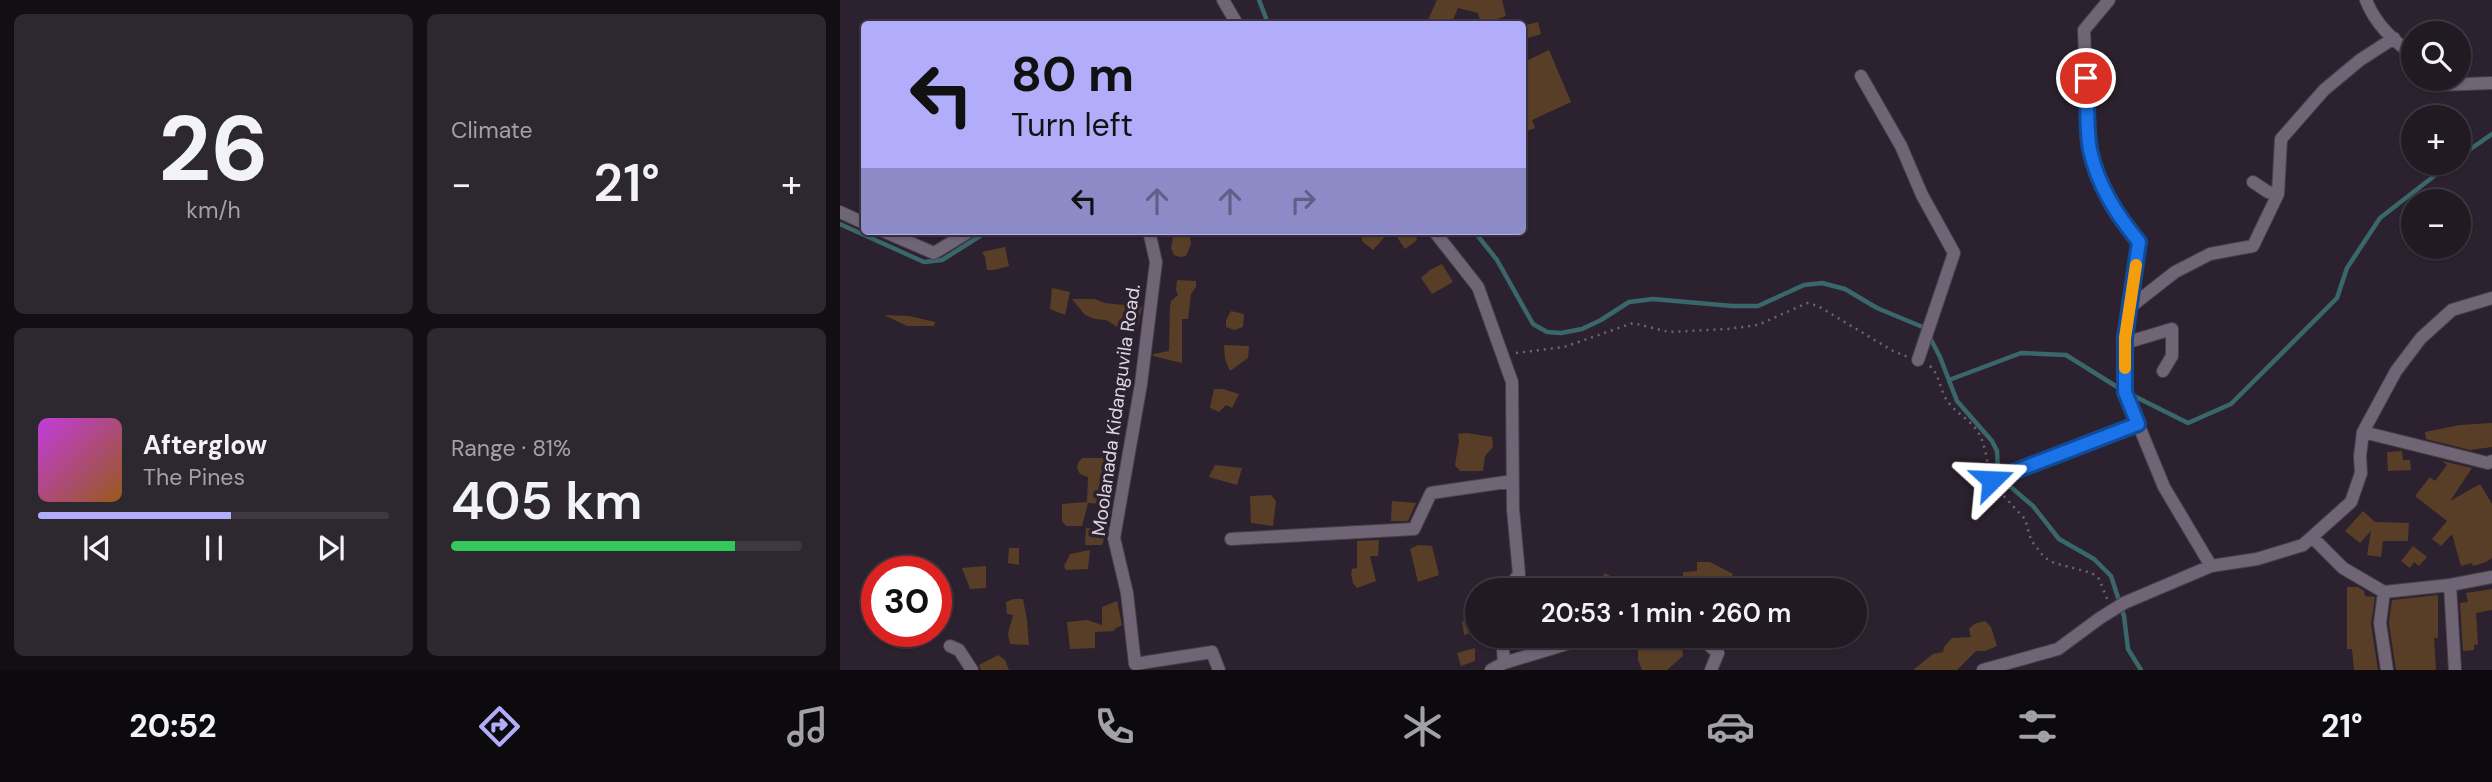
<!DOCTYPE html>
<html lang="en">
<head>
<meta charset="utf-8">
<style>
  :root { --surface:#211a23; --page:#2d2730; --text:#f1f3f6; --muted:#a2a1a6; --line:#3e3841; --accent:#b1adfa }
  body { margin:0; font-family:"DM Sans",sans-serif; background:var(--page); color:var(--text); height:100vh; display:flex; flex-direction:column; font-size:26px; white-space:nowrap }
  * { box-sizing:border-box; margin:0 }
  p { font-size:23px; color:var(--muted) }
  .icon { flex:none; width:38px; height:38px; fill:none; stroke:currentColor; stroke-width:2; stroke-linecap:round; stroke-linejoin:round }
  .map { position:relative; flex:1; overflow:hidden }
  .side { display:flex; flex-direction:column; gap:14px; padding:14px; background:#120e13; width:840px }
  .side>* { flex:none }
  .hud { position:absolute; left:21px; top:21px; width:665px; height:214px; border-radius:7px; box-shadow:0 2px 5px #0004,0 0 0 2px var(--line); background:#b1adfa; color:#111; overflow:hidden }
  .fabs { position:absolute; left:1561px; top:21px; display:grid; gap:14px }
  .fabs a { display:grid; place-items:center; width:70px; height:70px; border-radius:50%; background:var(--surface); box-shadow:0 2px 5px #0004,0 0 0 2px var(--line); font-size:35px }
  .speed { position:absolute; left:21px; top:556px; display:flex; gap:14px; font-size:35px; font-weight:700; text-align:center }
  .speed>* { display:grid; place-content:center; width:91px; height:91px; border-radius:50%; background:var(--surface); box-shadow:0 2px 5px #0004,0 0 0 2px var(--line); line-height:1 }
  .speed .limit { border:10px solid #d22; background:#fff; color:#111 }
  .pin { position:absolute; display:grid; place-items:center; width:60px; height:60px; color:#fff; margin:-30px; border:4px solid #fff; border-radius:50%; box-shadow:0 2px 7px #0007 }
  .me { position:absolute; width:77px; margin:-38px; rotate:69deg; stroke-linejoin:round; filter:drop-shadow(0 0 5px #0008) }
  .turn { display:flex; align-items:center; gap:24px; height:147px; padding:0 35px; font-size:32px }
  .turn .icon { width:91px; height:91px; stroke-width:2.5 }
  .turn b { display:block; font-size:49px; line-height:60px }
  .lanes { display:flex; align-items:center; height:66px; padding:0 35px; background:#0003; justify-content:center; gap:35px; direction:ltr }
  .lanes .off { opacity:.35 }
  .big { font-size:52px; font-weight:600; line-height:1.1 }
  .side .widget { flex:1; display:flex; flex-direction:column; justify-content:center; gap:10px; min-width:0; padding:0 24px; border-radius:10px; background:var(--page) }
  .side .dial { align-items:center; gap:0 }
  .dial b { font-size:91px; line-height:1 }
  .song { display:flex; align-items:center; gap:21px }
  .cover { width:84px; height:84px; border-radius:10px; background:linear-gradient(135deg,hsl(290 70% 55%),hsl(30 70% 35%)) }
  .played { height:7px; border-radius:4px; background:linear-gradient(90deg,var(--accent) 55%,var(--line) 55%) }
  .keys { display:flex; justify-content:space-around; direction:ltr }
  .heat { display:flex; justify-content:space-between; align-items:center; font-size:38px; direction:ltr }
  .charge { height:10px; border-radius:5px; background:linear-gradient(90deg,#34c759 81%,var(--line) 0) }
  .side .tiles { flex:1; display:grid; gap:14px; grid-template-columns:repeat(2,1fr) }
  .trip { position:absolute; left:625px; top:578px; width:402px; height:70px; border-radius:35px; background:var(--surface); box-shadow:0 2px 5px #0004,0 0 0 2px var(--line); font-weight:600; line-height:70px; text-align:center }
  .tab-bar { display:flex; height:112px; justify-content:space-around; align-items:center; background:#0d0a0e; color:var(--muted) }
  .tab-bar .icon { width:49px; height:49px }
  .tab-bar .on { color:var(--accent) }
  .tab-bar b { font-size:32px; color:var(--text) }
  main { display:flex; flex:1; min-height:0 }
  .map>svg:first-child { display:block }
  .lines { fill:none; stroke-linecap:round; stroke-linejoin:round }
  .stream { stroke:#39676a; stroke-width:4.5 }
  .building { fill:#583e27 }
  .minor-casing { stroke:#48404b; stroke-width:14 }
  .path { stroke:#6e6571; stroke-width:2.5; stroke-dasharray:2 5; stroke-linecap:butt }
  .minor { stroke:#706575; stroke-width:12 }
  .route-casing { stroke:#114b97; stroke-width:18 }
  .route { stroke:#1a73e8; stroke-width:12 }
  .slow { stroke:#f59e0b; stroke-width:12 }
  .labels { text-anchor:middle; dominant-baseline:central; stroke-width:7; stroke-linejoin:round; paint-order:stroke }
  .street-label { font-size:19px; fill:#ddd6df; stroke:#2c222f }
</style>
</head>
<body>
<main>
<section class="side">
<div class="tiles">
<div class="widget dial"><b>26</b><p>km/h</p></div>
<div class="widget"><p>Climate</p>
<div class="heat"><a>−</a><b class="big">21°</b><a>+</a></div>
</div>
<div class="widget">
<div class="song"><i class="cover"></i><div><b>Afterglow</b><p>The Pines</p></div></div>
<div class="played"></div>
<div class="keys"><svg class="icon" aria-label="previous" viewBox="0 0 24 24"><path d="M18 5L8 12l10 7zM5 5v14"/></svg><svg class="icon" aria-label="pause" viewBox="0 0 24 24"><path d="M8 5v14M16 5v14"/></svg><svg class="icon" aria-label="next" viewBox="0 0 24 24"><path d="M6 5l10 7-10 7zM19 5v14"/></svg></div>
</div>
<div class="widget"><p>Range · 81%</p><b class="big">405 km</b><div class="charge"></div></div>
</div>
</section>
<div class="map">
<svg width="1652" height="670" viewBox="0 0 1652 670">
  <rect width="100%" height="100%" fill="#2c222f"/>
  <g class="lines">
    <path class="stream" d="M 419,0 L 426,18 L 426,24
      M 1619,157 L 1652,134
      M 0,224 L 84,262 L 102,260 L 148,231
      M 634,231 L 657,260 L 693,324 L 707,332 L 721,333 L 742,329 L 761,320 L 789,302 L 813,299 L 892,306 L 918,306 L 964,285 L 982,283 L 1005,289 L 1037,308 L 1085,328 L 1100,357 L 1117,401 L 1152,441 L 1157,451 L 1158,472 L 1165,482 L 1193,506 L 1219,539 L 1254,559 L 1271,576 L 1284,616 L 1288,649 L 1301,670
      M 1109,380 L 1181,353 L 1226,355 L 1282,390
      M 1290,394 L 1348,423 L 1391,404 L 1497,298 L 1507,268 L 1540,218 L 1611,163"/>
  </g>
  <path class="building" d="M 597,0 L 662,0 L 666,16 L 651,21 L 652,24 L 641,24 L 638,13 L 618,8 L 611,24 L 586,24 Z
    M 698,22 L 701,34 L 682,40 L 682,26 Z
    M 709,50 L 731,102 L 692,120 L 695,128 L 682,133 L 682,63 Z
    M 522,231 L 550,231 L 533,250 L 522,241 Z
    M 553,231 L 575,231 L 577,240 L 565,249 Z
    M 350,233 L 351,244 L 346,256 L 340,257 L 334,255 L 331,248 L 333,237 Z
    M 165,247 L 169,266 L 154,270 L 147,270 L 145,257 L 142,252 Z
    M 602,264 L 613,282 L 592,294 L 581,278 L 590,270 Z
    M 337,280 L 356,281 L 356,287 L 351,294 L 348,319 L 342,319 L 342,363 L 313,356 L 313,354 L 329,351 L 330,307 L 331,301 L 338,295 L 336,290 Z
    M 212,288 L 230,292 L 225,315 L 210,309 Z
    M 232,299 L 255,299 L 265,303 L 302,307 L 297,328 L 290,323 L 284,328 L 279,328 L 266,320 L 255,319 L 245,315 Z
    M 391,311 L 404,314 L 403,327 L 394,330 L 386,327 L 386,320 Z
    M 44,315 L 69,316 L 95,322 L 94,326 L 67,326 Z
    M 384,345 L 409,346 L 408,358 L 390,371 L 385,359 Z
    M 374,389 L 383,389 L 399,394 L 392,408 L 386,405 L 379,412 L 370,408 Z
    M 1652,423 L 1652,447 L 1630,450 L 1586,439 L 1585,432 L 1620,425 Z
    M 627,433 L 652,437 L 653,447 L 645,456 L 643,471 L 620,471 L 615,465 L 619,441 L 618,434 Z
    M 1562,451 L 1563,460 L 1570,460 L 1571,470 L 1548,471 L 1547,452 Z
    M 242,458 L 268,458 L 263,486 L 268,486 L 268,499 L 265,504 L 248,503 L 242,526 L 226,526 L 222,521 L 222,504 L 247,502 L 248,477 L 240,474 L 237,468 L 238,463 Z
    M 1602,461 L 1632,468 L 1610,501 L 1640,484 L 1652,504 L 1652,558 L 1646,562 L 1633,566 L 1632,563 L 1621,566 L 1612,534 L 1601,546 L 1592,539 L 1607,521 L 1575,496 L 1590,477 L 1595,481 L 1607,465 Z
    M 375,465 L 402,468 L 397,485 L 369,477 Z
    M 431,495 L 436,501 L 433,526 L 411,523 L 410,496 Z
    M 552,501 L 576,503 L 568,521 L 551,521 Z
    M 1523,511 L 1535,522 L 1569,523 L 1568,541 L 1543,541 L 1541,557 L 1527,555 L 1531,531 L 1520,543 L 1505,531 Z
    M 246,528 L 267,529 L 262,545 L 245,545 Z
    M 539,540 L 538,556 L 530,556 L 536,581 L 517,588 L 513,583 L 511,574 L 512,569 L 517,568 L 517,541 Z
    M 578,545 L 592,546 L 599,575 L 578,582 L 570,549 Z
    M 1573,546 L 1587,557 L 1579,566 L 1574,562 L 1570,568 L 1561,561 Z
    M 169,548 L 179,548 L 179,565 L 168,563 Z
    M 250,550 L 248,569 L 226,570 L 224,566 L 230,554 Z
    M 857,562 L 870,562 L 893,574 L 884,590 L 843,590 L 843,572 L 857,571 Z
    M 146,566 L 146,588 L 130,589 L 122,568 Z
    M 764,573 L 777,579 L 776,590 L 762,590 Z
    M 1507,587 L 1518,587 L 1524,591 L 1525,596 L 1535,597 L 1531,624 L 1538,670 L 1514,670 L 1512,649 L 1507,649 Z
    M 1652,589 L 1652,610 L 1636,613 L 1638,644 L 1634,645 L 1634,650 L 1623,651 L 1620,603 L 1628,602 L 1626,593 Z
    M 1598,595 L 1598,638 L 1594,638 L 1596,670 L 1556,670 L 1549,623 L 1552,600 Z
    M 174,599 L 183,599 L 187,620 L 189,645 L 170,644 L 168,634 L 173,615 L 167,614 L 166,602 Z
    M 277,601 L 282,625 L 273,630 L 276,631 L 255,632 L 255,648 L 230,649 L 227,622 L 247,620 L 262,625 L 262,607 Z
    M 637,618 L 637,631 L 624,635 L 622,621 Z
    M 1145,621 L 1151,627 L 1157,646 L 1145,651 L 1136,651 L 1117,670 L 1073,670 L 1093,654 L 1103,652 L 1104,647 L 1112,638 L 1131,637 L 1129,629 L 1134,624 Z
    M 798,635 L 841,635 L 843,656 L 827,670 L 802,670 L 798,660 Z
    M 635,648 L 635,661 L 621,666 L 617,653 Z
    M 158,655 L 165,660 L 169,670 L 141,670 L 139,665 Z"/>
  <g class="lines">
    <defs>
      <path id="minor" d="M 383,0 L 397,24
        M 1269,0 L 1244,30 C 1247,92 1242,158 1275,213 C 1282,223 1291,233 1299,242 L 1285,338 L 1285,392 L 1324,487 L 1371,566
        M 1526,0 C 1535,24 1553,40 1573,55
        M 1021,76 L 1061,146 L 1082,195 L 1114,253 L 1078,360
        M 1594,79 L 1598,85 L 1652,83
        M 1413,182 L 1428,192 L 1438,194
        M 0,212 L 24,223
        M 43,231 L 94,253 L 130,231
        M 309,231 L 316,262 L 301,384 L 274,538 L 287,593 L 295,664 L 372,652 L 379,670
        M 594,231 L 638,287 L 672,382 L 673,509 L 679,574 L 667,590
        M 1289,308 L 1335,272 L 1370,254 L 1413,246 L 1438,194 L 1441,139 L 1484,90 L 1520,60 L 1554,38
        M 1285,343 L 1332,329 L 1332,356 L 1323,371
        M 1523,432 L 1648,463 L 1652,461
        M 1152,480 L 1299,424
        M 1472,537 L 1503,568 L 1544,592
        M 391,539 L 574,529 L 591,493 L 673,481
        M 1610,585 L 1615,670
        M 857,635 L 878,653 L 871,670
        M 110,646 L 119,650 L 132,670
        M 664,663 L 756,635
        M 651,670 L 664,663 L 662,635
        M 1143,670 L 1218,649 L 1260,618 L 1284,603 L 1371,566 L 1417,559 L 1463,545 L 1511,502 L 1521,473 L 1520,456 L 1523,432 L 1556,371 L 1581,338 L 1612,310 L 1652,298
        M 1547,670 L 1540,623 L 1544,592 L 1610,585 L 1652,577"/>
    </defs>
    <use href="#minor" class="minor-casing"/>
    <path class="path" d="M 676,353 L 724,347 L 793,323 L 829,332 L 887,329 L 918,325 L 967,303 L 978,306 L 1053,351 L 1068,357
      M 1090,366 C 1099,375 1099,384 1104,395 C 1111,411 1129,418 1138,432 C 1145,443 1146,457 1149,469
      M 1159,491 L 1185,519 L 1191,540 L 1204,557 L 1214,563 L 1252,573 L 1259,579 L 1268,601"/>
    <use href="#minor" class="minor"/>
  </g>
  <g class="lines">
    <defs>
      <path id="route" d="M 1152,480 L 1298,424 L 1285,392 L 1285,338 L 1299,242 C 1277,215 1258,186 1250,150 C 1246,128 1248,101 1246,78"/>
    </defs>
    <use href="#route" class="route-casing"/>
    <use href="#route" class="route"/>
    <path class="slow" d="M 1285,368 L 1285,338 L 1296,265"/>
  </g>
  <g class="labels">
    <g class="street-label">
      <text transform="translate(276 410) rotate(-82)">Moolanada Kidanguvila Road.</text>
    </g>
  </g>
</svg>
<div class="fabs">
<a><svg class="icon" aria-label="search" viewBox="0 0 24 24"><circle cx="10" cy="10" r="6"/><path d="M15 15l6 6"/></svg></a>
<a>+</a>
<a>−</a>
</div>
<div class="speed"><div class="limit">30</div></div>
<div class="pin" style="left:1246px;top:78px;background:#d93025"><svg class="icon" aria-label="arrive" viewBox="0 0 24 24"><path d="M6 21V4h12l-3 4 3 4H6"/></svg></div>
<svg class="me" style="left:1152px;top:480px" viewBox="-20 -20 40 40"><path d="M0-17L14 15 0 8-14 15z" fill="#1a73e8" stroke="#fff" stroke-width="4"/></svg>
<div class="trip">20:53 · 1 min · 260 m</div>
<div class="hud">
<div class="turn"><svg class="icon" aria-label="left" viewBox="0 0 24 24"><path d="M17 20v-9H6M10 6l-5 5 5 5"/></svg><div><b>80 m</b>Turn left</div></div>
<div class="lanes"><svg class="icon" aria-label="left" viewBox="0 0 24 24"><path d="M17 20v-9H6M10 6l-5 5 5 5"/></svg><svg class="icon off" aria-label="ahead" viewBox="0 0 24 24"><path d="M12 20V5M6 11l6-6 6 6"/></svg><svg class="icon off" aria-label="ahead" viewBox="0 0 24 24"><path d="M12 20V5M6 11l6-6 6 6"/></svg><svg class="icon off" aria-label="right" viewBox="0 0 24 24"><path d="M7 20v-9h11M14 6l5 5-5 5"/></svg></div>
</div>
</div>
</main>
<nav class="tab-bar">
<b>20:52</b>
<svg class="icon on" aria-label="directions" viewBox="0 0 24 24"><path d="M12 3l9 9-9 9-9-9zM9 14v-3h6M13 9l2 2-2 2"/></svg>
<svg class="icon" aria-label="music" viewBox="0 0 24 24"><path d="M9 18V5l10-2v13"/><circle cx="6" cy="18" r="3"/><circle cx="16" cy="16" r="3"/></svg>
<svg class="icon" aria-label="phone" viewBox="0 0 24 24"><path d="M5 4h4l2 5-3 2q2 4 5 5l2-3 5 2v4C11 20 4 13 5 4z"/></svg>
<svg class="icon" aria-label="climate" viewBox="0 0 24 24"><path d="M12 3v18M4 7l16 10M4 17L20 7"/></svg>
<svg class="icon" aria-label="car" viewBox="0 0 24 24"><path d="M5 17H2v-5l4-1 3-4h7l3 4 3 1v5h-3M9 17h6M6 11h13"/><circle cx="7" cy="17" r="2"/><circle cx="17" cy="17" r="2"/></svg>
<svg class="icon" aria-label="filters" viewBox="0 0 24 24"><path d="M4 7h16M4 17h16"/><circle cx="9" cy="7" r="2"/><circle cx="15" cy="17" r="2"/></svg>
<b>21°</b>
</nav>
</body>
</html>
